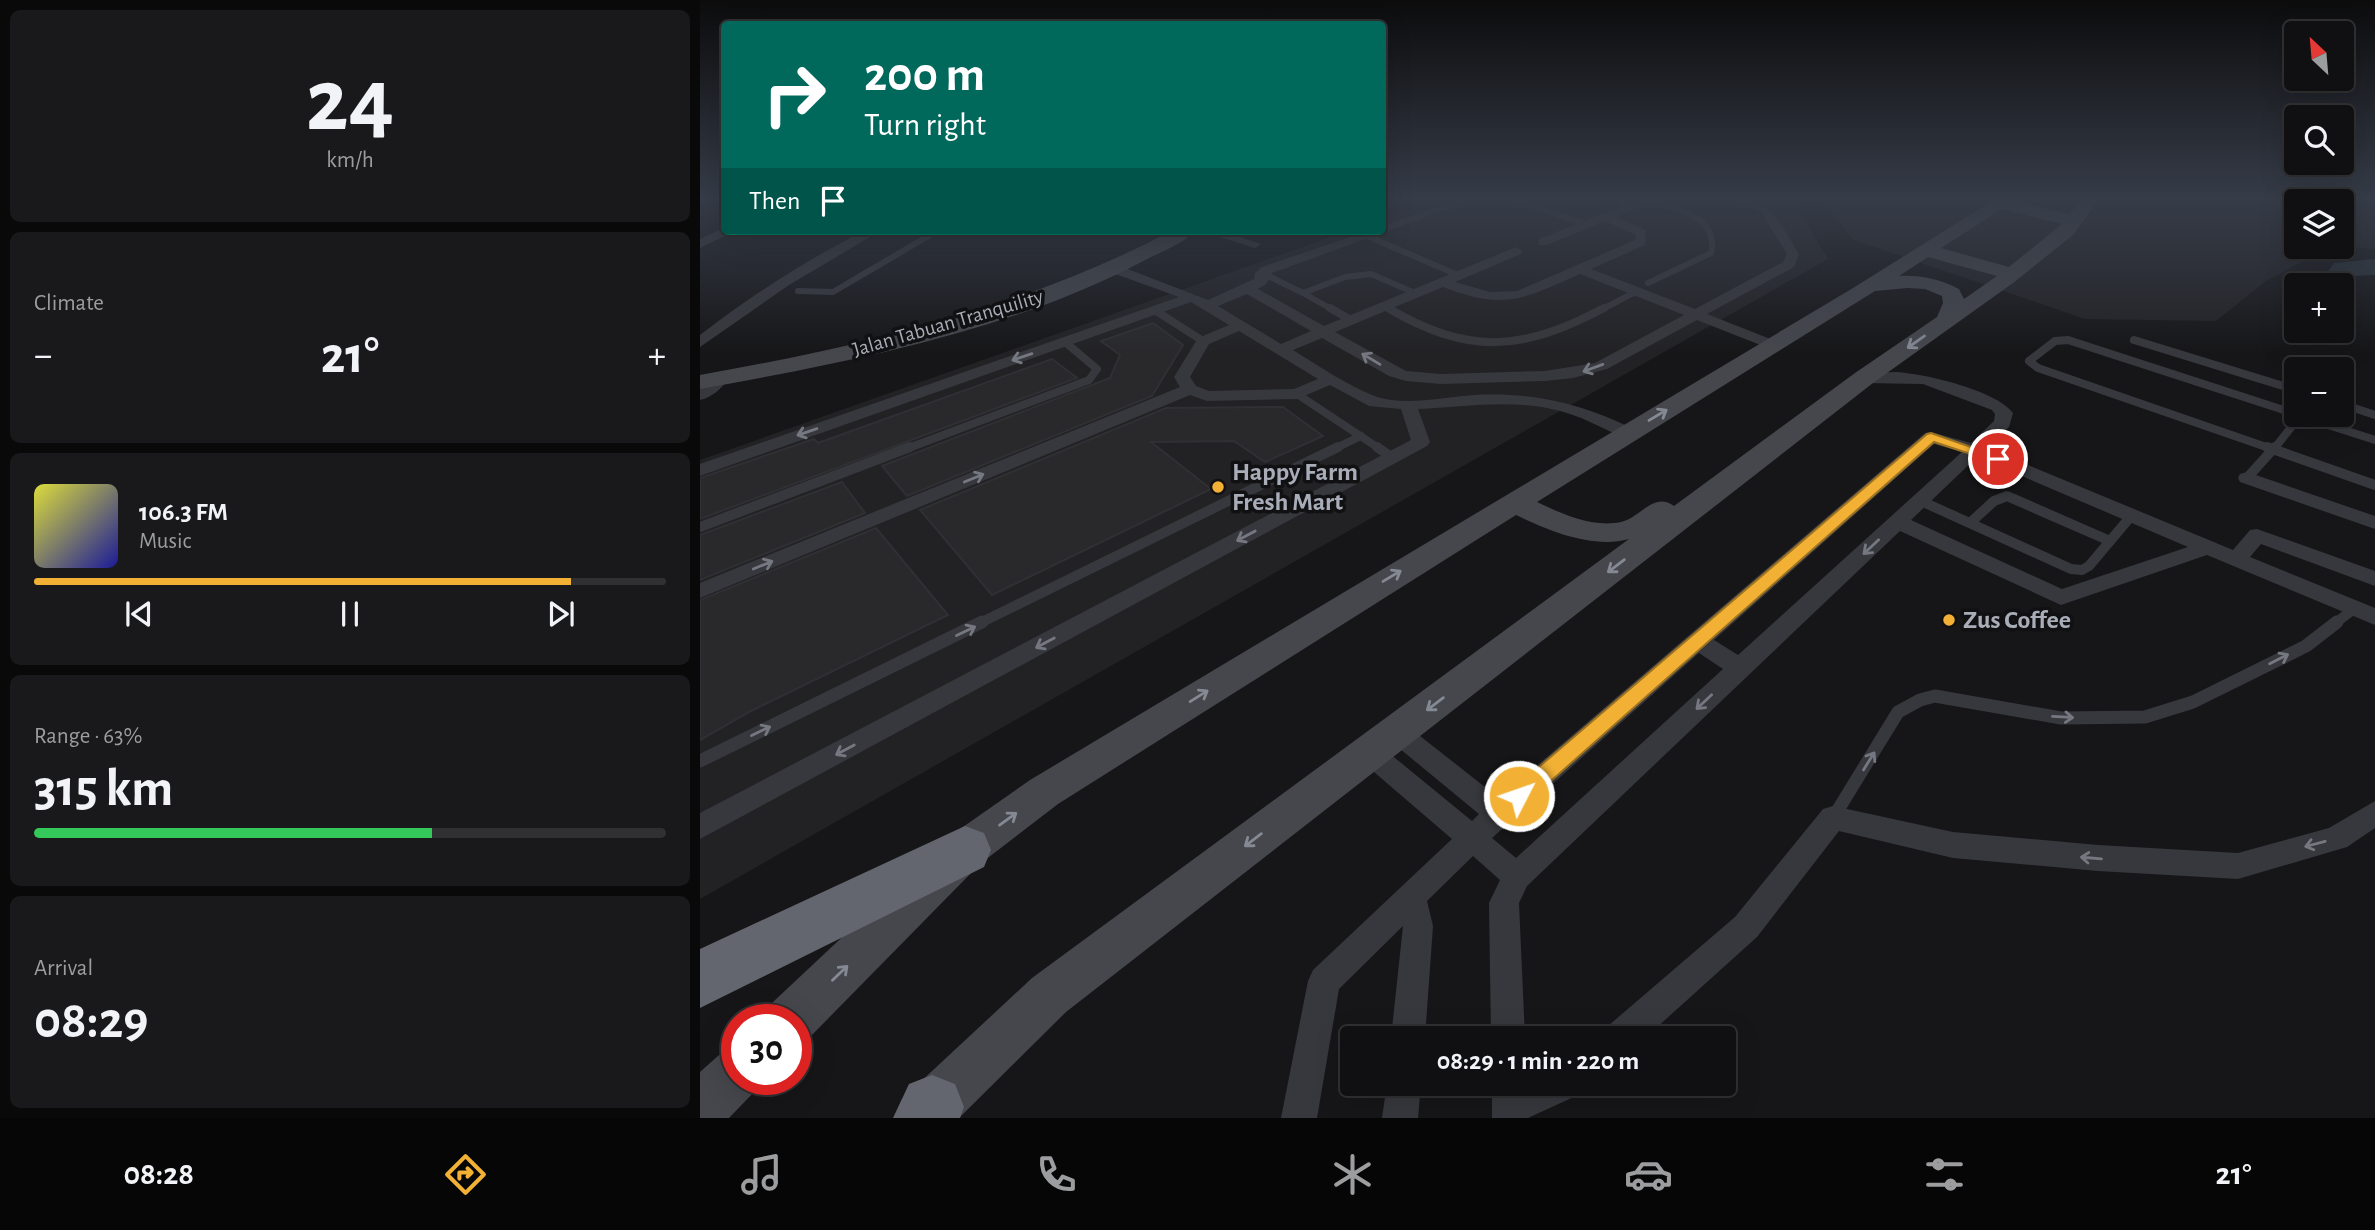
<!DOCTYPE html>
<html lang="en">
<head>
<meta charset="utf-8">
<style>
  :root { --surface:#101012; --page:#19191b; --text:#f1f3f6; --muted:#9c9d9f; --line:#303032; --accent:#f2b134 }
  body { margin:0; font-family:"Alegreya Sans",sans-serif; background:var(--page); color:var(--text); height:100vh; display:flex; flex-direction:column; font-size:26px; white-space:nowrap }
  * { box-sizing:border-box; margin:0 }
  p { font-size:23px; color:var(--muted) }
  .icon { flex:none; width:38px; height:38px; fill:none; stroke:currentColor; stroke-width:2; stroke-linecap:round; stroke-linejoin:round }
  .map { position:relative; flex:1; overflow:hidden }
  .details { display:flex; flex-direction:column; gap:10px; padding:10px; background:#09090a; width:700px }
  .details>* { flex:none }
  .guide { position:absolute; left:21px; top:21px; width:665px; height:214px; border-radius:7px; box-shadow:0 7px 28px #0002,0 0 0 2px var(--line); background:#00695c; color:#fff; overflow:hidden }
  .needle { width:46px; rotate:334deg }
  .buttons { position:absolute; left:1584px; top:21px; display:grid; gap:14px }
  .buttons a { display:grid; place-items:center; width:70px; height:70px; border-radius:7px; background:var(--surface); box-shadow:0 7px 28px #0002,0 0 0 2px var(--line); font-size:35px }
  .speed { position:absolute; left:21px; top:1004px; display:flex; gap:14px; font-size:35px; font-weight:700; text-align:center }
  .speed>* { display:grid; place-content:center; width:91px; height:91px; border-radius:50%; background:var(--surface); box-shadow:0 7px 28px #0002,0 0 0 2px var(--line); line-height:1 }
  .speed .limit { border:10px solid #d22; background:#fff; color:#111 }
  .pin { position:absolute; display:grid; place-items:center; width:60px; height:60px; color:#fff; margin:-30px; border:4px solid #fff; border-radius:50%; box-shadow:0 2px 7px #0007 }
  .me { position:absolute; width:77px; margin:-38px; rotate:49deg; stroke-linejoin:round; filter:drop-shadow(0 0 5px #0008) }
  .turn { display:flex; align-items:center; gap:24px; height:147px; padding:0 28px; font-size:32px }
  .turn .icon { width:91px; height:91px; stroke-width:2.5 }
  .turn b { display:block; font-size:49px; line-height:60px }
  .then { display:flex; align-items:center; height:66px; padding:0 28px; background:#0003; gap:14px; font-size:26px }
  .big { font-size:52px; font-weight:700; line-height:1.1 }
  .details .card { flex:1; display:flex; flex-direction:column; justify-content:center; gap:10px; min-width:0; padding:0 24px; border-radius:10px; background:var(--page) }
  .details .dial { align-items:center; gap:0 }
  .dial b { font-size:91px; line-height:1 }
  .song { display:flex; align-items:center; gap:21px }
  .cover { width:84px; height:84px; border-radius:10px; background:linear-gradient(135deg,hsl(60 70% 55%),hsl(240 70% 35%)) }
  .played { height:7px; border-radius:4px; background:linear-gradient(90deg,var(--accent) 85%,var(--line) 85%) }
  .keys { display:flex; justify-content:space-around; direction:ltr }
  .heat { display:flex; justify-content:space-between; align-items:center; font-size:38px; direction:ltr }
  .charge { height:10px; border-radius:5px; background:linear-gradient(90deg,#34c759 63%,var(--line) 0) }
  .trip { position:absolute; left:640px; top:1026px; width:396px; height:70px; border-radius:7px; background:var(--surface); box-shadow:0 7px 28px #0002,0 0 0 2px var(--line); font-weight:700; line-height:70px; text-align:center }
  .tab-bar { display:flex; height:112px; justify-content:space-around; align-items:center; background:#060607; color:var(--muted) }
  .tab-bar .icon { width:49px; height:49px }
  .tab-bar .selected { color:var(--accent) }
  .tab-bar b { font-size:32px; color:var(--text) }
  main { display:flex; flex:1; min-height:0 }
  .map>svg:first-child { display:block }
  .built { fill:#222225 }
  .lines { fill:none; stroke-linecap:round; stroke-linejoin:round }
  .river { fill:#2c353c; fill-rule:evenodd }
  .building { fill:#29292c; stroke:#303034; stroke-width:2 }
  .lane-far3 { stroke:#37383d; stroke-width:6 }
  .lane-far2 { stroke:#37383d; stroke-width:8 }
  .lane-far1 { stroke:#37383d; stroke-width:10 }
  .lane { stroke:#37383d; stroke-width:13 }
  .street { fill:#37383d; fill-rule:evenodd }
  .secondary { fill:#45474d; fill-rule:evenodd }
  .highway { fill:#63666e; fill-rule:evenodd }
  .oneway { stroke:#858993 }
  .oneway2 { stroke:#757881 }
  .route { fill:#f2b134; stroke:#9d7322; stroke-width:2 }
  .poi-dot { fill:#f2b134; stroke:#111113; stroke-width:2.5 }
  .labels { text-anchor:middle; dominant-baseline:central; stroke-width:7; stroke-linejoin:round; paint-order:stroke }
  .far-street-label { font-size:21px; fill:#a8adb8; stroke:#111113 }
  .poi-label { font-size:26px; font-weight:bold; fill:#a8adb8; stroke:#111113; text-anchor:start }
</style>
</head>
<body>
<main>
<section class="details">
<div class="card dial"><b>24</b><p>km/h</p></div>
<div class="card"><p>Climate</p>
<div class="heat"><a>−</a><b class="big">21°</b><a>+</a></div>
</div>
<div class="card">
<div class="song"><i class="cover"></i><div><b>106.3 FM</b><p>Music</p></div></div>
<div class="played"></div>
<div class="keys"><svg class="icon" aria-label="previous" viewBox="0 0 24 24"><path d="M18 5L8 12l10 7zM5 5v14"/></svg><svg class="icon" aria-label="pause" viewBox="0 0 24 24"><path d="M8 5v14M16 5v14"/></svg><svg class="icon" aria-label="next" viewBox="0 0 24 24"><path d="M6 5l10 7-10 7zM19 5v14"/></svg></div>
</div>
<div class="card"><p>Range · 63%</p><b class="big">315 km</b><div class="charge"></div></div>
<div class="card"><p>Arrival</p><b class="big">08:29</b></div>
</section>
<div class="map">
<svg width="1675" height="1118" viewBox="0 0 1675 1118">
  <rect width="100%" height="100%" fill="#161618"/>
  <path class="built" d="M 741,198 L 1091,198 L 1128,259 L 0,899 L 0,460 L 648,231 L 682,231 L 683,219 Z
    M 1118,198 L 1675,198 L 1675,249 L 1642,246 L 1642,201 L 1596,201 L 1596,247 L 1629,247 L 1566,281 L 1516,321 L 1385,319 L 1154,240 Z"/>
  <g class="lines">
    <path class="river" d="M 1675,259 L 1675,275 L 1652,276 L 1643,291 L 1642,285 L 1619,285 L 1634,263 Z"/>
  </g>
  <path class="building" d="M 453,323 L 483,345 L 452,396 L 207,496 L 182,466 L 410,378 L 420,355 L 401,341 Z
    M 352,359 L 377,378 L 0,519 L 0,478 L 114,439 L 118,443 Z
    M 583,407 L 623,436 L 565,462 L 534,441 L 451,442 L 511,489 L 292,595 L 220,510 L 466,408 Z
    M 142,482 L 165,513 L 0,580 L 0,535 Z
    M 176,528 L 248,615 L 51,711 L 0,740 L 0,600 Z"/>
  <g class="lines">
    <path class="lane-far3" d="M 810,198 L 886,224
      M 910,198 L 933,205
      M 945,200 C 973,208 1020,215 1011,253 L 948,283
      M 667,236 L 758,275
      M 562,273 L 603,293
      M 98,291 L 133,292 L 237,231
      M 684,306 L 691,310
      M 633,310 L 603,293 L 645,277 L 671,274 L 715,293
      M 901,310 L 937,291"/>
    <path class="lane-far2" d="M 630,308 L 651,320
      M 688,308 C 768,356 823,351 904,308
      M 456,311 L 503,341
      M 1434,340 L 1596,390
      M 597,394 L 680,449
      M 1642,404 L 1675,415
      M 1597,415 L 1675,440
      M 206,449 L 389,380 L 397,369 L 365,342
      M 634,449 L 661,436
      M 1572,449 L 1338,368 L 1329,361 L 1355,341 L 1368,340 L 1596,414
      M 1574,449 L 1600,416"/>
    <path class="lane-far1" d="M 677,447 L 693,458
      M 1567,447 L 1675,485
      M 1547,478 L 1575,447
      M 1221,501 L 1371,569 L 1382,570 L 1389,566 L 1432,515
      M 1270,523 L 1294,501 L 1307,496 L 1410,541
      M 0,527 L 210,447
      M 278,624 L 638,447
      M 1634,624 L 1654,609"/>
    <path class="lane" d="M 0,761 L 282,622
      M 1133,818 L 1198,712 L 1220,700 L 1235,696 L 1361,718 L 1445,717 L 1493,702 L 1606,646 L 1637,622"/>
    <path class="street" d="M 761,198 L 778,198 L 572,273 L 566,284 L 558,289 L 624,326 L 816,247 L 822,251 L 821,254 L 755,282 L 790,292 L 817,291 L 935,240 L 936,235 L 905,221 L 847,245 L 839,245 L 839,239 L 942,198 L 958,198 L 916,217 L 946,230 L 945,245 L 891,269 L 995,309 L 1083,262 L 1087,254 L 1061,212 L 1027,198 C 1071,197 1079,222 1099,254 L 1094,267 L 1007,314 L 1078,342 L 1081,345 L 1073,350 L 1068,348 L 997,320 L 907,369 L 873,378 L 845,381 L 741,384 L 706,381 L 689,376 L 622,338 L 593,350 C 619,366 648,386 677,397 C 706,406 744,397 774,395 C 836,392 879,403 934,429 L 937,433 L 928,438 L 922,437 C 900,427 879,415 856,410 C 811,399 763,407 718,409 L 730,442 L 727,446 L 0,839 L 0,813 L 711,440 L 701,409 L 669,406 L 630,385 L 597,399 L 507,401 L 490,395 L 0,598 L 0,583 L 480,387 L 474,377 L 498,338 L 529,325 L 491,302 L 0,476 L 0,464 L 479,297 L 410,272 L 410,266 L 420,266 L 508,300 L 554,279 L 555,273 L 562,267 L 668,231 L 682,231 L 682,226 ZM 880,274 L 984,315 L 895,363 L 845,371 L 741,374 L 706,371 L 635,332 L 743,287 C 805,311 823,299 880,274 ZM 547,294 L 611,331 L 581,344 L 518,306 ZM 539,331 L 618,379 L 594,389 L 509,391 L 496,386 L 490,377 L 509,344 Z
      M 24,228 L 24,231 L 35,231 L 0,248 L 0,239 Z
      M 164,231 L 180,231 L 89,285 L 0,347 L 0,335 C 52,295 106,260 164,231 Z
      M 501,231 L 521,231 L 561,244 L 555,248 Z
      M 1197,372 C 1225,374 1296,390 1313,413 L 1309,427 L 1287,448 L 1533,550 L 1550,530 L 1557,529 L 1675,571 L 1675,586 L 1561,544 L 1550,557 L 1675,608 L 1675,625 L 1507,555 L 1361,605 L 1200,531 L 827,886 L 819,903 L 825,1038 L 791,1038 L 789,903 L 800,880 L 773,856 L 727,901 L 733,926 L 725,1038 L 691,1038 L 703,926 L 639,989 L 617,1118 L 581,1118 L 608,981 L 613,970 L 752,839 L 660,760 L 656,752 L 660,744 L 669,741 L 678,744 L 772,821 L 779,814 L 688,739 L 684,732 L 688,725 L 697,722 L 706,725 L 799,798 L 1225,433 L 1231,432 L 1271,443 L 1294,421 L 1295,414 L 1292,410 L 1223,384 L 1164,383 L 1156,378 L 1164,373 ZM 1234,444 L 1262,452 L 1038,655 L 1014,640 ZM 1277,457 L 1488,547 L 1362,589 L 1211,520 ZM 999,653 L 1023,669 L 816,858 L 792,838 Z
      M 21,373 L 27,375 L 29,378 C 21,389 13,397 0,400 L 0,388 L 15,375 Z
      M 1547,472 L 1675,516 L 1675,529 L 1540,482 L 1538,478 L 1540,474 Z
      M 1675,801 L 1675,828 L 1647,847 L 1538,879 L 1398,871 L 1253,858 L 1139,831 L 1057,937 L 945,1038 L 903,1038 L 908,1026 L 1035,917 L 1123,809 L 1133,806 L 1253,832 L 1398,845 L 1538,853 L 1629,828 Z
      M 687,1083 L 721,1083 L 718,1118 L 682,1118 Z
      M 792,1083 L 883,1083 L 878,1095 L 828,1118 L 792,1118 Z"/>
    <path class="secondary" d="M 1297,198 L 1322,198 L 1318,202 L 1369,214 L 1382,198 L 1400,198 L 1373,235 L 1313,283 L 1173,383 L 366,1012 L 259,1118 L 194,1118 L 202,1099 L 332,978 L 929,539 C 892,549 849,531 816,515 L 358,804 L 280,864 L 109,1038 L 96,1043 L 96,1020 L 66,1020 L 73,1002 L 250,836 L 330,780 L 1153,288 ZM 1302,209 L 1362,224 L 1309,267 L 1241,248 ZM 1228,257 L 1297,276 L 1264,299 L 1259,289 C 1240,279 1220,275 1199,276 ZM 1207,288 L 1225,289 L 1242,296 L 1243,303 L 1237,317 L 1155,373 L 974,506 C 954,491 940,518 921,522 C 893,528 862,514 837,502 L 1175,291 Z
      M 471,231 L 494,231 C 485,243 463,251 449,258 C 314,331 149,362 0,389 L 0,375 C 163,346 323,309 471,231 Z
      M 37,1047 L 37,1080 L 60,1080 L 55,1091 L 29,1118 L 0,1118 L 0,1072 L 19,1055 Z"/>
    <path class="highway" d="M 265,826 L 284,833 L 291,850 L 284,867 L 0,1008 L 0,949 Z
      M 232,1075 L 255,1084 L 264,1107 L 260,1118 L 193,1118 L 209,1084 Z"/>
  </g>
  <defs><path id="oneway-shaft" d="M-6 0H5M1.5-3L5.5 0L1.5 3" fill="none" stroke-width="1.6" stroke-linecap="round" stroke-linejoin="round" transform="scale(1.75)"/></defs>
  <g class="oneway">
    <use href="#oneway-shaft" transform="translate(1216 342) rotate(145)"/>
    <use href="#oneway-shaft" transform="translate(958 415) rotate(-31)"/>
    <use href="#oneway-shaft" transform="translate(916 566) rotate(143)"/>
    <use href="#oneway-shaft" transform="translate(692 576) rotate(-31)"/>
    <use href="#oneway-shaft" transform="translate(499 696) rotate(-32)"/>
    <use href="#oneway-shaft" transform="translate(735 704) rotate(143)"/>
    <use href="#oneway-shaft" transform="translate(308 819) rotate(-36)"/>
    <use href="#oneway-shaft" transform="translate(553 840) rotate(143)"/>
    <use href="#oneway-shaft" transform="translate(140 973) rotate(-44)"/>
  </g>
  <g class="oneway2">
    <use href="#oneway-shaft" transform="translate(322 357) rotate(161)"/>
    <use href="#oneway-shaft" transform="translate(671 359) rotate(-149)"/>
    <use href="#oneway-shaft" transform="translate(893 368) rotate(160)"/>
    <use href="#oneway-shaft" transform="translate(107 432) rotate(161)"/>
    <use href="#oneway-shaft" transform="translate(274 478) rotate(-22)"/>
    <use href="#oneway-shaft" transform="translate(546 536) rotate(152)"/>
    <use href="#oneway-shaft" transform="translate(1171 547) rotate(137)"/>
    <use href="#oneway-shaft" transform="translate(63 565) rotate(-22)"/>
    <use href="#oneway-shaft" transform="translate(266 631) rotate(-26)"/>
    <use href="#oneway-shaft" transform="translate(345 643) rotate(152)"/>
    <use href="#oneway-shaft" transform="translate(1579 659) rotate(-27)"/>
    <use href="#oneway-shaft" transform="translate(1004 702) rotate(137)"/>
    <use href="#oneway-shaft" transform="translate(1363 717) rotate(3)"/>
    <use href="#oneway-shaft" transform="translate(61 731) rotate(-26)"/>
    <use href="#oneway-shaft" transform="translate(145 750) rotate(152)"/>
    <use href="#oneway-shaft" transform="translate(1169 761) rotate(-58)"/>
    <use href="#oneway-shaft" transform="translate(1615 844) rotate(165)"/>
    <use href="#oneway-shaft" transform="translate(1391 858) rotate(-175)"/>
  </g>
  <linearGradient id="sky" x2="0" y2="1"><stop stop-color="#0c0c0d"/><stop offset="0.56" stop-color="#363c48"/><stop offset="1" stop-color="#363c48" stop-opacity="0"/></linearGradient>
  <rect width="1675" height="354" fill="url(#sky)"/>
  <path class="route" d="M 1231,433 L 1305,459 L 1298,463 L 1234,442 L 826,803 L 819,805 L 812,803 L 809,796 L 812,790 L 1227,434 Z"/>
  <g class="poi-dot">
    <circle cx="518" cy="487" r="7"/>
    <circle cx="1249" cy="620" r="7"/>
  </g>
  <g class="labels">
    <g class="far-street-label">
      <text transform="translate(248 323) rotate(-16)">Jalan Tabuan Tranquility</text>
    </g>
    <g class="poi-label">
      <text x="532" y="472">Happy Farm<tspan x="532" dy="30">Fresh Mart</tspan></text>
      <text x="1263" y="620">Zus Coffee</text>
    </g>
  </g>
</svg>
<div class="buttons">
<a><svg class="needle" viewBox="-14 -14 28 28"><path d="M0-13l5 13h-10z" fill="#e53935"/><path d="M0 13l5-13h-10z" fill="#9c9d9f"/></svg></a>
<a><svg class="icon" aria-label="search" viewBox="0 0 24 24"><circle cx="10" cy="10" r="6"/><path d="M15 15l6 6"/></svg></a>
<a><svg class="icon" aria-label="layers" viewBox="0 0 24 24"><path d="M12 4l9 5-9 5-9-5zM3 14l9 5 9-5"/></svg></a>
<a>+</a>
<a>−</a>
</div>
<div class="speed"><div class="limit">30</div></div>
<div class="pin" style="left:1298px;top:459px;background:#d93025"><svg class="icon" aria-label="arrive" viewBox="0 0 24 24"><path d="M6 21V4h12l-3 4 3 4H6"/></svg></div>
<svg class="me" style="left:819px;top:796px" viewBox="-20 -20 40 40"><circle r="17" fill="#f2b134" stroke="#fff" stroke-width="3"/><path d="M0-11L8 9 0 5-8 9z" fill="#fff"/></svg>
<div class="trip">08:29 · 1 min · 220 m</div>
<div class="guide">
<div class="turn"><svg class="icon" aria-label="right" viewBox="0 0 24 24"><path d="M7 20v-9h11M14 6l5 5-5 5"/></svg><div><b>200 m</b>Turn right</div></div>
<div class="then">Then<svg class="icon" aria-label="arrive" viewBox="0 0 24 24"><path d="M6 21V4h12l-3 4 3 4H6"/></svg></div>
</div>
</div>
</main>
<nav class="tab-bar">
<b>08:28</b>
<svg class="icon selected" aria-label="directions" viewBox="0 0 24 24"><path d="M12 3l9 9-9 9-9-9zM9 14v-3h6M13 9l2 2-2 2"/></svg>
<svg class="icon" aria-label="music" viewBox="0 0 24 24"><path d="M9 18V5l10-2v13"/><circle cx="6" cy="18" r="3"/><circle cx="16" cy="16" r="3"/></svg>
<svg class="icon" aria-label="phone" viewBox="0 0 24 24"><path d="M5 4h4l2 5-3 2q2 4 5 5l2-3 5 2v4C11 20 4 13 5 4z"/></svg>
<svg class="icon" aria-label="climate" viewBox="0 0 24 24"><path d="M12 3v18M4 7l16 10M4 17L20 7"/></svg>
<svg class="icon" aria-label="car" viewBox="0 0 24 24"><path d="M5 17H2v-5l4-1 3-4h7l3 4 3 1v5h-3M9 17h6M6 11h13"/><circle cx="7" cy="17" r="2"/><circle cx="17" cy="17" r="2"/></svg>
<svg class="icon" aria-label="filters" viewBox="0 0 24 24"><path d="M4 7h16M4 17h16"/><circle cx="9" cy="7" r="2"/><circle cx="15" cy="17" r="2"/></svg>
<b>21°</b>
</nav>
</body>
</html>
